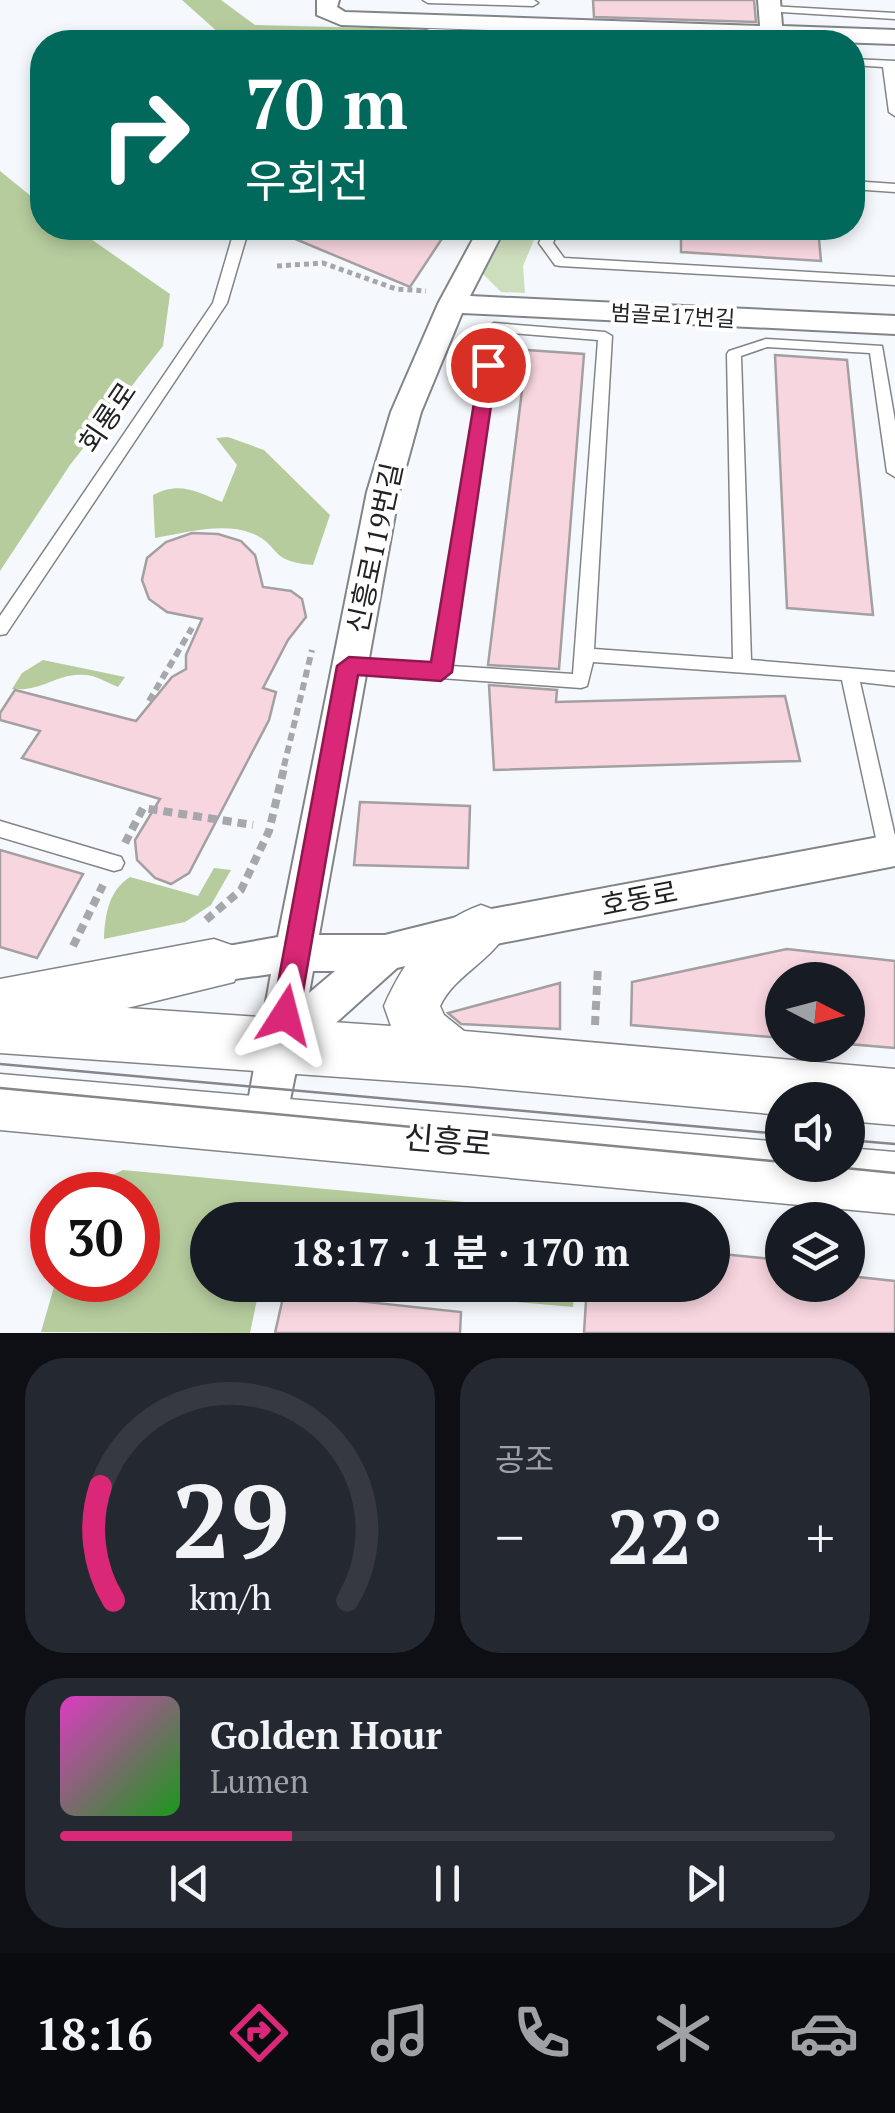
<!DOCTYPE html>
<html lang="ko">
<head>
<meta charset="utf-8">
<style>
  :root { --surface:#171b24; --page:#242831; --text:#f1f3f6; --muted:#9ea1a6; --line:#363941; --accent:#db2777 }
  body { margin:0; font-family:"PT Serif","Noto Sans KR",serif; background:var(--page); color:var(--text); height:100vh; display:flex; flex-direction:column; font-size:38px; white-space:nowrap }
  * { box-sizing:border-box; margin:0 }
  p { font-size:32px; color:var(--muted) }
  .icon { flex:none; width:55px; height:55px; fill:none; stroke:currentColor; stroke-width:2; stroke-linecap:round; stroke-linejoin:round }
  .map { position:relative; height:1333px; overflow:hidden }
  .drawer { display:flex; flex-direction:column; gap:25px; padding:25px; background:#0d0f14; flex:1 }
  .drawer>* { flex:none }
  .top-card { position:absolute; left:30px; top:30px; width:835px; height:210px; border-radius:40px; box-shadow:0 5px 15px #0003; background:#00695c; color:#fff; overflow:hidden }
  .needle { width:65px; rotate:96deg }
  .fabs { position:absolute; left:765px; top:962px; display:grid; gap:20px }
  .fabs a { display:grid; place-items:center; width:100px; height:100px; border-radius:50%; background:var(--surface); box-shadow:0 5px 15px #0003; font-size:50px }
  .speed { position:absolute; left:30px; top:1172px; display:flex; gap:20px; font-size:50px; font-weight:700; text-align:center }
  .speed>* { display:grid; place-content:center; width:130px; height:130px; border-radius:50%; background:var(--surface); box-shadow:0 5px 15px #0003; line-height:1 }
  .speed .limit { border:15px solid #d22; background:#fff; color:#111 }
  .pin { position:absolute; display:grid; place-items:center; width:85px; height:85px; color:#fff; margin:-42px; border:5px solid #fff; border-radius:50%; box-shadow:0 2px 10px #0007 }
  .me { position:absolute; width:110px; margin:-55px; rotate:9deg; stroke-linejoin:round; filter:drop-shadow(0 0 8px #0008) }
  .turn { display:flex; align-items:center; gap:35px; height:210px; padding:0 50px; font-size:45px }
  .turn .icon { width:130px; height:130px; stroke-width:2.5 }
  .turn b { display:block; font-size:70px; line-height:85px }
  .big { font-size:75px; font-weight:700; line-height:1.1 }
  .drawer .tile { flex:1; display:flex; flex-direction:column; justify-content:center; gap:15px; min-width:0; padding:0 35px; border-radius:40px; background:var(--page) }
  .drawer .dial { align-items:center; gap:0 }
  .dial svg { height:260px; overflow:visible; fill:none; stroke:var(--line); stroke-width:7; stroke-linecap:round; text-anchor:middle }
  .dial text { fill:var(--text); stroke:none }
  .song { display:flex; align-items:center; gap:30px }
  .cover { width:120px; height:120px; border-radius:15px; background:linear-gradient(135deg,hsl(310 70% 55%),hsl(120 70% 35%)) }
  .played { height:10px; border-radius:5px; background:linear-gradient(90deg,var(--accent) 30%,var(--line) 30%) }
  .keys { display:flex; justify-content:space-around; direction:ltr }
  .heat { display:flex; justify-content:space-between; align-items:center; font-size:55px; direction:ltr }
  .drawer .tiles { flex:1; display:grid; gap:25px; grid-template-columns:1fr 1fr }
  .tile:last-child { grid-column:span 2 }
  .trip { position:absolute; left:190px; top:1202px; width:540px; height:100px; border-radius:50px; background:var(--surface); box-shadow:0 5px 15px #0003; font-weight:700; line-height:100px; text-align:center }
  .menu { display:flex; height:160px; justify-content:space-around; align-items:center; background:#090b0e; color:var(--muted) }
  .menu .icon { width:70px; height:70px }
  .menu .on { color:var(--accent) }
  .menu b { font-size:45px; color:var(--text) }
  .map>svg:first-child { display:block }
  .green { fill:#cddebc }
  .forest { fill:#b6cc9d }
  .building { fill:#f8d6e0; stroke:#a49fa0; stroke-width:2.5 }
  .lines { fill:none; stroke-linecap:round; stroke-linejoin:round }
  .lane-casing { stroke:#828588; stroke-width:3 }
  .street-casing { stroke:#828588; stroke-width:4 }
  .secondary-casing { stroke:#828588; stroke-width:3 }
  .path-far2 { stroke:#a5a7ab; stroke-width:5; stroke-dasharray:5 4; stroke-linecap:butt }
  .path-far1 { stroke:#a5a7ab; stroke-width:6; stroke-dasharray:8 5; stroke-linecap:butt }
  .path { stroke:#a5a7ab; stroke-width:8; stroke-dasharray:9 6; stroke-linecap:butt }
  .lane { fill:#fff; fill-rule:evenodd }
  .street { fill:#fff; fill-rule:evenodd }
  .secondary { fill:#fff; fill-rule:evenodd }
  .tram { stroke:#848689; stroke-width:2.5 }
  .route { fill:#db2777; stroke:#8e194d; stroke-width:2.5 }
  .labels { text-anchor:middle; dominant-baseline:central; stroke-width:8; stroke-linejoin:round; paint-order:stroke }
  .far-street-label { font-size:22px; fill:#212224; stroke:#fff }
  .street-label { font-size:28px; fill:#212224; stroke:#fff }
  .near-street-label { font-size:32px; fill:#212224; stroke:#fff }
</style>
</head>
<body>
<div class="map">
<svg width="895" height="1333" viewBox="0 0 895 1333">
  <rect width="100%" height="100%" fill="#f5f8fc"/>
  <path class="green" d="M 507,228 L 539,228 L 523,266 L 525,293 L 501,292 L 483,274 Z"/>
  <path class="forest" d="M 182,0 L 221,0 L 255,25 L 411,29 L 409,39 L 229,42 Z
    M 0,171 L 42,205 L 42,228 L 75,228 L 170,294 L 163,346 L 70,465 L 0,571 Z
    M 228,437 L 264,450 L 330,515 L 313,565 C 266,561 282,545 251,533 C 223,522 184,533 155,538 L 153,495 C 179,481 196,491 222,502 L 237,465 L 216,438 Z
    M 43,660 L 125,677 L 118,687 C 108,683 95,675 85,675 C 58,672 43,692 12,689 L 22,673 Z
    M 214,868 L 231,870 L 211,905 L 185,922 L 104,939 C 105,916 108,891 130,877 L 198,896 Z
    M 123,1170 L 581,1213 L 580,1220 L 208,1220 L 208,1285 L 260,1285 L 250,1333 L 41,1332 L 56,1280 L 138,1280 L 138,1195 L 80,1195 L 82,1189 Z
    M 321,1285 L 575,1285 L 573,1307 Z"/>
  <path class="building" d="M 593,0 L 754,0 L 756,22 L 594,17 Z
    M 269,228 L 449,228 L 410,287 Z
    M 681,228 L 818,228 L 821,261 L 681,252 Z
    M 527,350 L 584,354 L 559,669 L 488,665 Z
    M 775,355 L 847,360 L 873,615 L 787,608 Z
    M 192,533 L 218,534 L 241,541 L 255,555 L 263,587 L 291,591 L 302,599 L 306,617 L 288,640 L 263,688 L 276,692 L 269,720 L 189,873 L 171,884 L 155,878 L 137,860 L 135,840 L 160,799 L 22,758 L 40,731 L 0,720 L 0,713 L 15,690 L 136,721 L 172,677 L 186,669 L 186,655 L 202,619 L 167,612 L 149,599 L 142,580 L 147,558 L 166,542 Z
    M 489,685 L 557,690 L 556,702 L 785,696 L 800,761 L 494,770 Z
    M 360,802 L 470,806 L 468,868 L 354,865 Z
    M 0,850 L 83,874 L 37,958 L 0,947 Z
    M 787,949 L 895,961 L 895,1048 L 848,1044 L 848,980 L 782,980 L 782,1038 L 631,1025 L 632,982 Z
    M 560,983 L 560,1029 L 461,1024 L 448,1013 Z
    M 712,1253 L 782,1260 L 782,1285 L 848,1285 L 848,1276 L 895,1281 L 895,1333 L 584,1333 L 587,1285 L 712,1285 Z
    M 284,1293 L 461,1312 L 460,1333 L 275,1333 Z"/>
  <g class="lines">
    <defs>
      <path id="lane" d="M 423,0 L 534,0 L 538,3 L 533,6 L 428,3 Z
        M 769,6 L 895,13 L 895,19 L 765,11 L 764,9 Z
        M 430,29 L 518,32 L 535,42 L 522,42 L 515,38 L 426,34 L 426,30 Z
        M 852,59 L 895,61 L 895,116 L 889,112 L 883,67 L 852,65 Z
        M 852,181 L 895,184 L 895,192 L 852,189 Z
        M 235,228 L 249,228 L 227,303 L 6,634 L 0,635 L 0,616 L 213,303 Z
        M 546,228 L 559,228 L 553,243 L 564,258 L 895,277 L 895,285 L 560,266 L 555,265 L 539,243 Z
        M 494,323 L 605,332 L 612,336 L 594,649 L 733,659 L 727,354 L 729,351 L 766,339 L 882,346 L 895,421 L 895,477 L 887,472 L 870,353 L 767,347 L 741,356 L 751,660 L 895,672 L 895,686 L 860,682 L 895,836 L 895,858 L 889,860 L 882,858 L 879,852 L 842,680 L 593,662 L 587,686 L 581,688 L 343,671 L 340,666 L 343,661 L 349,659 L 433,665 L 487,327 ZM 500,332 L 598,340 L 573,674 L 451,666 Z
        M 0,821 L 114,855 L 121,857 L 124,863 L 121,869 L 114,871 L 0,837 Z"/>
      <path id="street" d="M 317,0 L 339,0 L 337,7 L 345,12 L 760,26 L 758,0 L 780,0 L 782,26 L 895,30 L 895,44 L 341,25 L 317,15 Z
        M 479,228 L 505,228 L 470,296 L 895,316 L 895,334 L 462,313 L 421,412 L 399,492 L 319,935 L 385,935 L 481,911 L 895,834 L 895,866 L 481,947 L 397,968 L 299,1056 L 282,1139 L 266,1145 L 250,1139 L 244,1124 L 271,974 L 214,982 L 200,977 L 194,964 L 200,951 L 278,937 L 367,492 L 391,412 L 438,304 ZM 313,971 L 335,971 L 309,993 Z"/>
      <path id="secondary" d="M 481,905 L 500,912 L 508,929 C 493,961 455,974 440,1006 L 444,1015 L 464,1031 L 895,1069 L 895,1125 L 848,1121 L 848,1100 L 782,1100 L 782,1115 L 468,1086 L 0,1053 L 0,979 L 214,939 L 234,946 L 242,964 L 234,982 L 127,1008 L 391,1026 L 384,1006 C 405,959 431,923 481,905 Z
        M 0,1074 L 782,1142 L 782,1165 L 848,1165 L 848,1148 L 895,1152 L 895,1214 L 0,1130 Z"/>
    </defs>
    <use href="#lane" class="lane-casing"/>
    <use href="#street" class="street-casing"/>
    <use href="#secondary" class="secondary-casing"/>
    <path class="path-far2" d="M 277,266 L 323,263 L 396,289 L 426,291"/>
    <path class="path-far1" d="M 149,701 L 192,628
      M 284,766 L 312,650"/>
    <path class="path" d="M 125,843 L 143,808 L 253,825
      M 206,920 L 241,890 L 269,831 L 285,764
      M 73,946 L 103,885
      M 595,1025 L 598,966"/>
    <use href="#lane" class="lane"/>
    <use href="#street" class="street"/>
    <use href="#secondary" class="secondary"/>
    <path class="tram" d="M 0,1064 L 782,1134
      M 0,1088 L 782,1162
      M 848,1140 L 895,1144
      M 815,1165 L 895,1173"/>
  </g>
  <path class="route" d="M 481,361 L 497,365 L 452,672 L 441,681 L 358,675 L 299,1015 L 295,1024 L 285,1028 L 276,1024 L 272,1015 L 337,666 L 349,657 L 431,662 Z"/>
  <g class="labels">
    <g class="far-street-label">
      <text transform="translate(673 315) rotate(3)">범골로17번길</text>
    </g>
    <g class="street-label">
      <text transform="translate(107 417) rotate(-56)">회룡로</text>
      <text transform="translate(374 548) rotate(-78)">신흥로119번길</text>
      <text transform="translate(639 898) rotate(-11)">호동로</text>
    </g>
    <g class="near-street-label">
      <text transform="translate(448 1140) rotate(5)">신흥로</text>
    </g>
  </g>
</svg>
<div class="fabs">
<a><svg class="needle" viewBox="-14 -14 28 28"><path d="M0-13l5 13h-10z" fill="#e53935"/><path d="M0 13l5-13h-10z" fill="#9ea1a6"/></svg></a>
<a><svg class="icon" aria-label="sound" viewBox="0 0 24 24"><path d="M4 9h4l5-4v14l-5-4H4zM17 9q2 3 0 6"/></svg></a>
<a><svg class="icon" aria-label="layers" viewBox="0 0 24 24"><path d="M12 4l9 5-9 5-9-5zM3 14l9 5 9-5"/></svg></a>
</div>
<div class="speed"><div class="limit">30</div></div>
<div class="pin" style="left:488px;top:365px;background:#d93025"><svg class="icon" aria-label="arrive" viewBox="0 0 24 24"><path d="M6 21V4h12l-3 4 3 4H6"/></svg></div>
<svg class="me" style="left:285px;top:1015px" viewBox="-20 -20 40 40"><path d="M0-17L14 15 0 8-14 15z" fill="#db2777" stroke="#fff" stroke-width="4"/></svg>
<div class="trip">18:17 · 1 분 · 170 m</div>
<div class="top-card">
<div class="turn"><svg class="icon" aria-label="right" viewBox="0 0 24 24"><path d="M7 20v-9h11M14 6l5 5-5 5"/></svg><div><b>70 m</b>우회전</div></div>
</div>
</div>
<section class="drawer">
<div class="tiles">
<div class="tile dial"><svg viewBox="0 0 100 80">
<path d="M14 69A42 42 0 1 1 86 69"/>
<path d="M14 69A42 42 0 0 1 10 34" stroke="#db2777"/>
<text x="50" y="56" font-size="32" font-weight="700">29</text>
<text x="50" y="72" font-size="11">km/h</text>
</svg></div>
<div class="tile"><p>공조</p>
<div class="heat"><a>−</a><b class="big">22°</b><a>+</a></div>
</div>
<div class="tile">
<div class="song"><i class="cover"></i><div><b>Golden Hour</b><p>Lumen</p></div></div>
<div class="played"></div>
<div class="keys"><svg class="icon" aria-label="previous" viewBox="0 0 24 24"><path d="M18 5L8 12l10 7zM5 5v14"/></svg><svg class="icon" aria-label="pause" viewBox="0 0 24 24"><path d="M8 5v14M16 5v14"/></svg><svg class="icon" aria-label="next" viewBox="0 0 24 24"><path d="M6 5l10 7-10 7zM19 5v14"/></svg></div>
</div>
</div>
</section>
<nav class="menu">
<b>18:16</b>
<svg class="icon on" aria-label="directions" viewBox="0 0 24 24"><path d="M12 3l9 9-9 9-9-9zM9 14v-3h6M13 9l2 2-2 2"/></svg>
<svg class="icon" aria-label="music" viewBox="0 0 24 24"><path d="M9 18V5l10-2v13"/><circle cx="6" cy="18" r="3"/><circle cx="16" cy="16" r="3"/></svg>
<svg class="icon" aria-label="phone" viewBox="0 0 24 24"><path d="M5 4h4l2 5-3 2q2 4 5 5l2-3 5 2v4C11 20 4 13 5 4z"/></svg>
<svg class="icon" aria-label="climate" viewBox="0 0 24 24"><path d="M12 3v18M4 7l16 10M4 17L20 7"/></svg>
<svg class="icon" aria-label="car" viewBox="0 0 24 24"><path d="M5 17H2v-5l4-1 3-4h7l3 4 3 1v5h-3M9 17h6M6 11h13"/><circle cx="7" cy="17" r="2"/><circle cx="17" cy="17" r="2"/></svg>
</nav>
</body>
</html>
